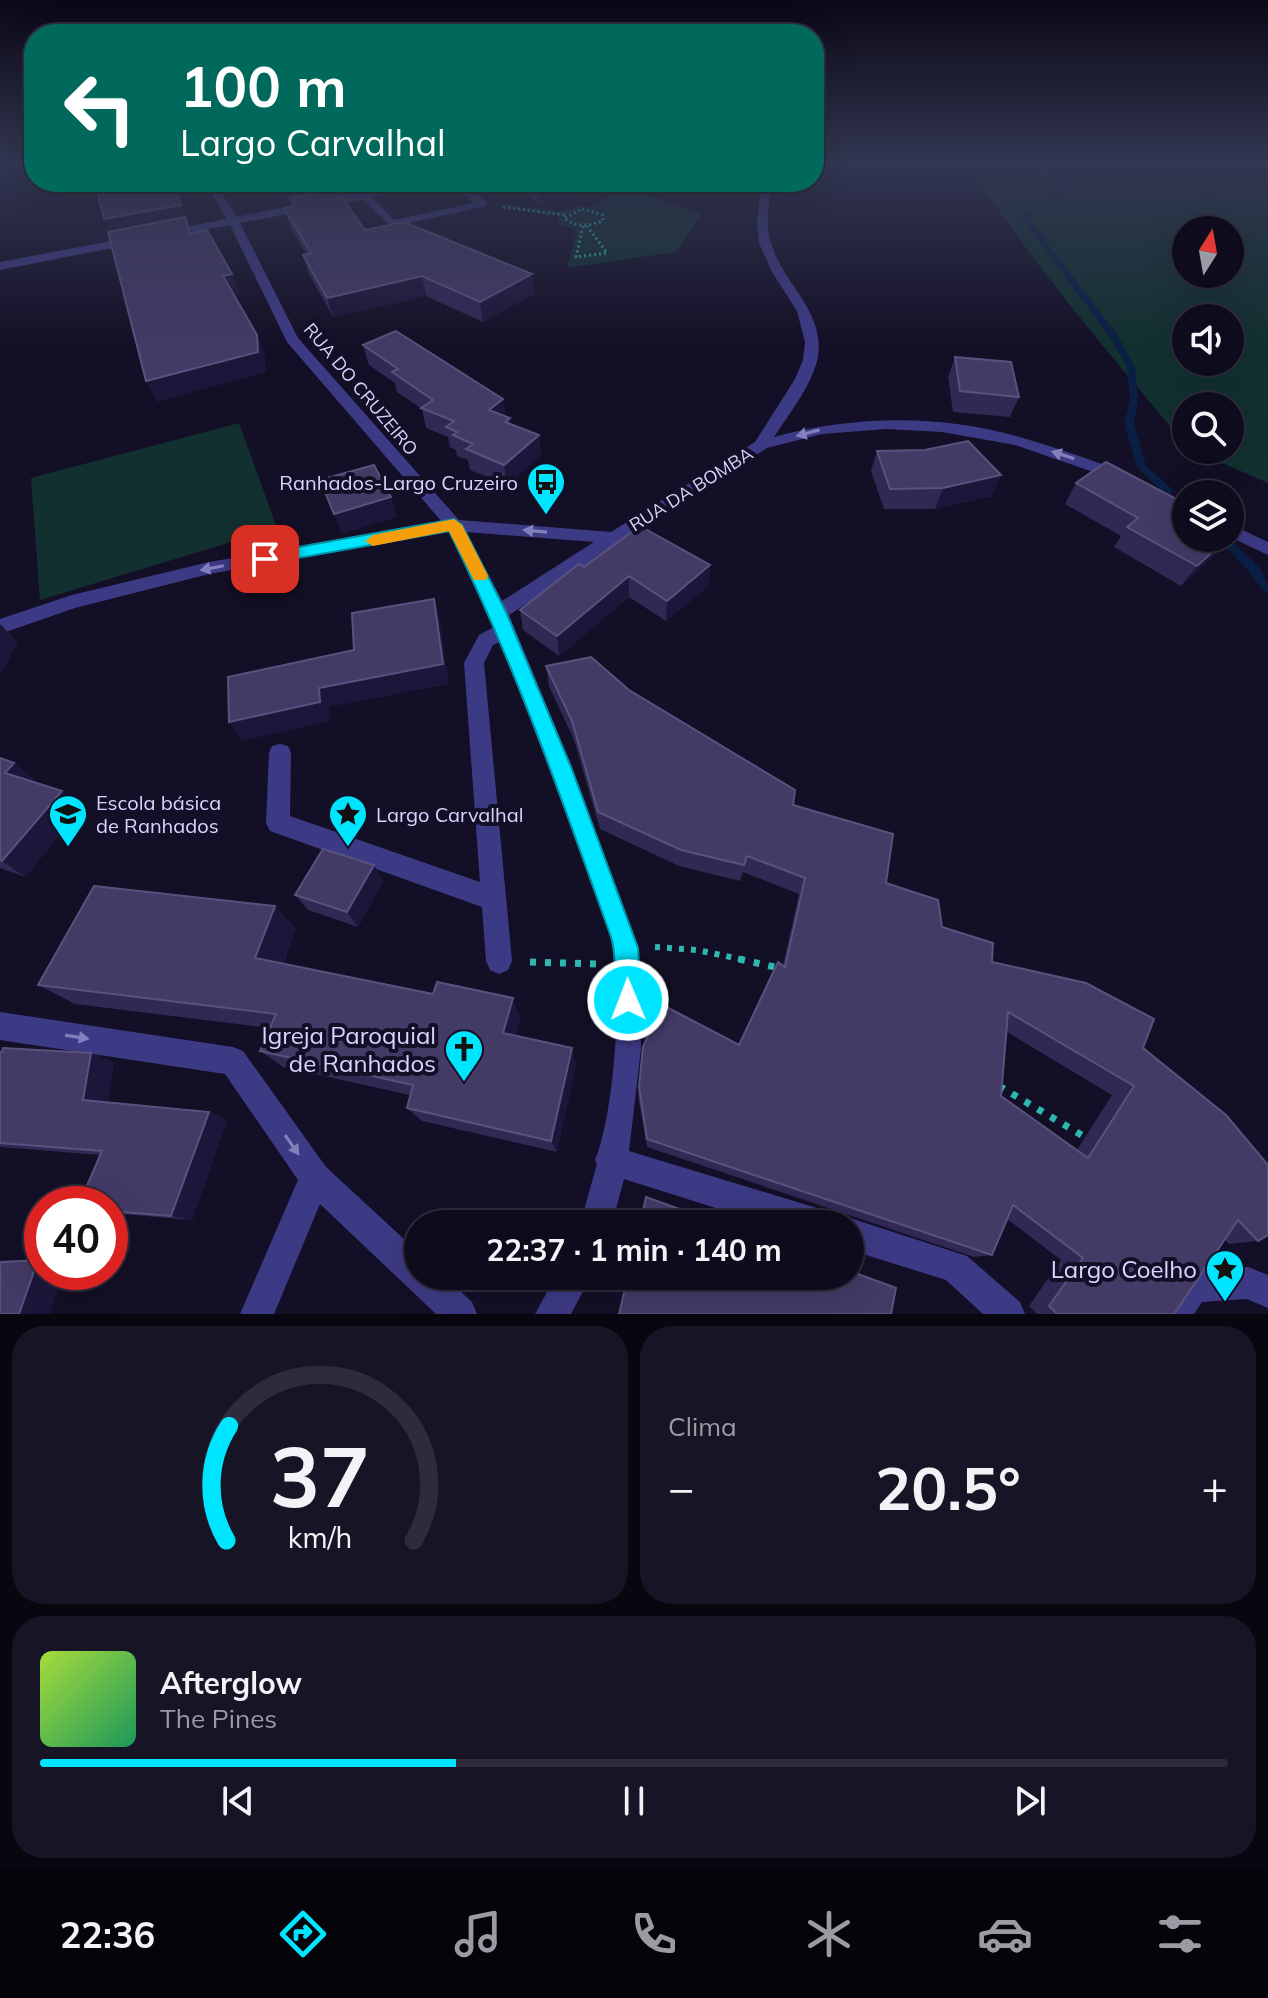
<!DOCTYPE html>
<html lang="pt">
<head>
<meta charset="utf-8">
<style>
  :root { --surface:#0e0b1c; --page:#171425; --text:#f1f3f6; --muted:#9b9ba3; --line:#2e2b3b; --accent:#00e5ff }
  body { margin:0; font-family:Mulish,sans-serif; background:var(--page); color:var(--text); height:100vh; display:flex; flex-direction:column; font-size:30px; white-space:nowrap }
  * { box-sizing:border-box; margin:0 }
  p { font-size:26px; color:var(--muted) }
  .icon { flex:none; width:44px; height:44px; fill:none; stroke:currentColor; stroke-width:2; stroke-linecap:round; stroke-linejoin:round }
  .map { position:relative; height:1314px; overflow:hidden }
  .drawer { display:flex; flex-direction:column; gap:12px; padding:12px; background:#08060f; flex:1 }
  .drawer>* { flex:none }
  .banner { position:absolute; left:24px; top:24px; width:800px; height:168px; border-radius:32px; box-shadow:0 8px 32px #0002,0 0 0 2px var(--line); background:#00695c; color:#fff; overflow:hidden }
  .needle { width:52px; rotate:11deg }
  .buttons { position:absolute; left:1172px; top:216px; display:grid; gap:16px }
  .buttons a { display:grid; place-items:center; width:72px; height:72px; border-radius:50%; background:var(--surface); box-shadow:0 8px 32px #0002,0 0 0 2px var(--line); font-size:40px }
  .speed { position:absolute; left:24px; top:1186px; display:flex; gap:16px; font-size:40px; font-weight:700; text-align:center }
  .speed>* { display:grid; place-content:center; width:104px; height:104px; border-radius:50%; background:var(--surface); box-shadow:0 8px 32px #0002,0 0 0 2px var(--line); line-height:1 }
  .speed .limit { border:12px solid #d22; background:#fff; color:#111 }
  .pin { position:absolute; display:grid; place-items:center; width:68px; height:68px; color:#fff; margin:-34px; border-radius:16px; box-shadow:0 4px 12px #0006 }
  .me { position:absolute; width:88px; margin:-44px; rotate:359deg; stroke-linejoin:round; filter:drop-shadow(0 0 6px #0008) }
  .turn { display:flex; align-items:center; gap:28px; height:168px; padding:0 24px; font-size:36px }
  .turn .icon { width:104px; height:104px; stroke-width:2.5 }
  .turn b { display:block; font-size:56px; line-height:68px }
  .big { font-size:60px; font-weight:700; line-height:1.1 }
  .drawer .tile { flex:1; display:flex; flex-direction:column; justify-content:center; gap:12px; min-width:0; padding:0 28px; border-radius:32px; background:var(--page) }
  .drawer .dial { align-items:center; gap:0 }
  .dial svg { height:208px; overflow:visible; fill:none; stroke:var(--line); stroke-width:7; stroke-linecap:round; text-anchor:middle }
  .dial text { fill:var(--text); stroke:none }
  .song { display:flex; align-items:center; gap:24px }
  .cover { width:96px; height:96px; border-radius:12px; background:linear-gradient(135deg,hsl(80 70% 55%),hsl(150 70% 35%)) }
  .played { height:8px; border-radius:4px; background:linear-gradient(90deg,var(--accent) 35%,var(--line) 35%) }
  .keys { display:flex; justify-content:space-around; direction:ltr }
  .heat { display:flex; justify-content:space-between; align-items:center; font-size:44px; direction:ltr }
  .drawer .tiles { flex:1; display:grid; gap:12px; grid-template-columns:1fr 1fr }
  .tile:last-child { grid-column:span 2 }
  .trip { position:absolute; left:404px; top:1210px; width:460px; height:80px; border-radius:40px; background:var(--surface); box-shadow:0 8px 32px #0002,0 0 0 2px var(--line); font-weight:700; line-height:80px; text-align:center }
  .tabs { display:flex; height:128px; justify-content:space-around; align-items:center; background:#06040b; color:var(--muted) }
  .tabs .icon { width:56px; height:56px }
  .tabs .current { color:var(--accent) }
  .tabs b { font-size:36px; color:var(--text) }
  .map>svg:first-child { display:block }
  .green { fill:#12302f; fill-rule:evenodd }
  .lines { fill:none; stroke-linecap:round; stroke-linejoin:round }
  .stream { fill:#0a1f44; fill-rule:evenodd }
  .path-far2 { stroke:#2fb8b0; stroke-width:3; stroke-dasharray:2 3; stroke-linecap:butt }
  .path-far1 { stroke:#2fb8b0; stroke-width:6; stroke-dasharray:5 7; stroke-linecap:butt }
  .path { stroke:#2fb8b0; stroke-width:7; stroke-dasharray:6 9; stroke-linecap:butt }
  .minor { fill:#3d3a85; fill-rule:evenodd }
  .wall { fill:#312854; fill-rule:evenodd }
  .shaded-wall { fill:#1d163a }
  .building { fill:#433a66; stroke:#5a527e; stroke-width:2; fill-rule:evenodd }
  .oneway { fill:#837fbc }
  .route { fill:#00e5ff; stroke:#0095a6; stroke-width:2 }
  .slow { fill:#f59e0b }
  .labels { text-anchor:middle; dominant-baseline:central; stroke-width:8; stroke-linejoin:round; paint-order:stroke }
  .far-street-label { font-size:18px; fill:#d9d4ff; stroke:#130f26 }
  .poi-label { font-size:20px; fill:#d9d4ff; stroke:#130f26; text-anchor:start }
  .near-poi-label { font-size:24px; fill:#d9d4ff; stroke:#130f26; text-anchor:end }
</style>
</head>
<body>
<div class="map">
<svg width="1268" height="1314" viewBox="0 0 1268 1314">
  <rect width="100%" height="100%" fill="#130f26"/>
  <path class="green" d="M 967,162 L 1268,162 L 1268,483 L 1192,450 L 1230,450 L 1230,406 L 1186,406 L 1186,445 C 1110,355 1030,262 967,162 ZM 1186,230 L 1230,230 L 1230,274 L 1186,274 ZM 1186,318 L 1230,318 L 1230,362 L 1186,362 Z
    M 619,186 L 702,214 L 676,252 L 567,268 L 577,230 L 559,224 L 557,216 L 501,208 L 504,204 L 560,212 L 575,206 L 595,207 Z
    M 239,423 L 277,528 L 40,600 L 31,478 Z"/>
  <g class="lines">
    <path class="stream" d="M 1031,162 L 1037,162 L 1068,186 L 1048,204 L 1028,217 L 1116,333 L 1135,367 L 1138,400 L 1134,424 L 1146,466 L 1172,489 L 1172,493 L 1164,493 L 1137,467 L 1124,424 L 1130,400 L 1127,367 L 1109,336 L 1021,217 L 1044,202 L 1061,186 Z
      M 1216,538 L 1228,538 C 1244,553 1268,569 1268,592 L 1264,591 L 1244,566 Z"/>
    <path class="path-far2" d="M 503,207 L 565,215
      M 582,209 L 603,215 L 603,221 C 588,226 577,228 564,218 Z
      M 583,226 L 576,257 L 607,253 L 587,226"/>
    <path class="path-far1" d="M 655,947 L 697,950 L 749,961"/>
    <path class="path" d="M 739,959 L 779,968
      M 530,962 L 596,964
      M 999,1086 L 1090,1140"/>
    <path class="minor" d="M 204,182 L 214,182 L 237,217 L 405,182 L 422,182 L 372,197 L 394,220 L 474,203 L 452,182 L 463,182 L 486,202 L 486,206 L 391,227 L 363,200 L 240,223 L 298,338 L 459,520 L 611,532 L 755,442 L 795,379 L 803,360 L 805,342 L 797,311 L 772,272 L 759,243 L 757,220 L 762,182 L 772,182 C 769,202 765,224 771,243 C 783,285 828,313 817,361 C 810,388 789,414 774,437 C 855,415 942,414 1023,438 C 1058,448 1093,461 1128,473 L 1130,477 L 1122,482 L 1015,445 L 942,432 L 886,429 L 822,434 L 767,448 L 509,615 L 572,767 L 639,948 L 641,1049 L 629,1151 L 817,1208 L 828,1213 L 833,1224 L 766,1224 L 624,1179 L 612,1224 L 580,1224 L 597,1164 L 595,1160 C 614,1114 622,999 613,950 C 608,921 593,891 584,863 C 557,789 529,715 500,642 L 493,645 L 484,663 L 512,961 L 508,970 L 499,974 L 490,970 L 486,961 L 482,907 L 270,831 L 266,823 L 269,753 L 272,746 L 280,744 L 288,746 L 291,753 L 290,816 L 480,882 L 464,663 L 479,635 L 494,627 L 449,532 L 209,574 L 75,608 L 0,634 L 0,619 L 72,595 L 209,562 L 442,522 L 287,342 L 230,225 L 0,270 L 0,262 L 227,219 ZM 466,532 L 594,542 L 502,601 Z
      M 1230,524 L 1268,542 L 1268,555 L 1230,537 Z
      M 0,1012 L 233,1047 L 243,1051 L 326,1167 L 418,1252 L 418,1276 L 444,1276 L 472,1302 L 477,1314 L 436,1314 L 320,1204 L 274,1314 L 240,1314 L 298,1180 L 225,1074 L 0,1040 Z
      M 850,1218 L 967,1256 L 1020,1302 L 1025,1314 L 983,1314 L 946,1280 L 850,1250 L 850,1224 L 838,1224 Z
      M 1248,1267 L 1268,1275 L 1268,1308 L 1247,1299 L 1202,1302 L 1194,1314 L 1158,1314 C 1181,1260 1197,1269 1248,1267 Z
      M 556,1276 L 591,1276 L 571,1314 L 535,1314 Z"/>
  </g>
  <path class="wall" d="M 276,182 L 337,182 L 339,186 L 330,188 L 331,190 L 365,230 L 532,274 L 534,294 L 483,322 L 426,296 L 333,317 L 309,274 L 303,255 L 306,254 L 290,226 L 284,208 L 292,206 L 291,203 L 288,203 Z
    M 511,182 L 585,182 L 585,193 L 539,204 Z
    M 363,345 L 503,399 L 505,416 L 511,424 L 539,435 L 541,455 L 507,485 L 470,470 L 468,460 L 457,456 L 456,450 L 450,447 L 448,437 L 426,428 L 422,409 L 397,392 L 395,383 L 369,365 Z
    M 955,357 L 1019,397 L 1010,417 L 953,412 L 948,377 Z
    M 877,451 L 992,496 L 935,509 L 884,509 L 871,471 Z
    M 1076,483 L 1236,530 L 1220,550 L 1181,586 L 1114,547 L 1121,536 L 1065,504 Z
    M 710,565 L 708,586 L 666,621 L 629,597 L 559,656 L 523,630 L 520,610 L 584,567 Z
    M 546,666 L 629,690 L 793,805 L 886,883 L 942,927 L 992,962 L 1143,1048 L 1258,1241 L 1229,1244 L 1225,1240 L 1174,1314 L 1037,1314 L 1029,1306 L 1061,1260 L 1007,1219 L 992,1255 L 974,1257 L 647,1147 L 638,1096 L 639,1087 L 739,1045 L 783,965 L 799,894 L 743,872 L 740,881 L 679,866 L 600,829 L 574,740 L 549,686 ZM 1007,1032 L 1112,1095 L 1077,1150 L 1001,1096 Z
    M 0,758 L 14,763 L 35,781 L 34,782 L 62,791 L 81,809 L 25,877 L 0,868 Z
    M 374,865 L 383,881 L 358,927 L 308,910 L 295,895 Z
    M 296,928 L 283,964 L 520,1017 L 515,1036 L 576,1064 L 557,1152 L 422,1121 L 407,1108 L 410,1095 L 283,1067 L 260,1051 L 270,1028 L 75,1004 L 38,985 Z
    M 91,1053 L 114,1063 L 108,1102 L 209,1112 L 227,1120 L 192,1220 L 110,1213 L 110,1204 L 100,1155 L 0,1147 L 0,1143 Z"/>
  <path class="shaded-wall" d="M 173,182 L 174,182 L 192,235 L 113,238 L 104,219 Z
    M 281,182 L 337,182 L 339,186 L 330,188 L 332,194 L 290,198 L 291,203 L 288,203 Z
    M 556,182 L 585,182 L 585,193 L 539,204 L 537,186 Z
    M 232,274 L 240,293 L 231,295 L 223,276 Z
    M 532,274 L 534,294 L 483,322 L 480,302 Z
    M 422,276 L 426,296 L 333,317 L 327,298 Z
    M 257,335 L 265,354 L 266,372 L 157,402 L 146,381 Z
    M 503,399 L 506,419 L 489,410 Z
    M 539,435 L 541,455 L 507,485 L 504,465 Z
    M 1001,475 L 992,496 L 935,509 L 943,488 Z
    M 391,497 L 397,517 L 342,534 L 334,514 Z
    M 1236,530 L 1220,550 L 1181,586 L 1197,566 L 1228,538 L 1230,538 L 1230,536 Z
    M 710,565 L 708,586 L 666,621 L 667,601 Z
    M 629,576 L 629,597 L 559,656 L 557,636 Z
    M 434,599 L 440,619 L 449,684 L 329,707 L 330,721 L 242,741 L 229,722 L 319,688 Z
    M 0,624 L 18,643 L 0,675 Z
    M 14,763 L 35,781 L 26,791 L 5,773 Z
    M 62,791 L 81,809 L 25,877 L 2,861 Z
    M 374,865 L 383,881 L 358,927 L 347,912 Z
    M 275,906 L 296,928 L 277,978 L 255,958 Z
    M 513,998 L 520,1017 L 511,1050 L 503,1033 Z
    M 572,1048 L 576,1064 L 557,1152 L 551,1141 Z
    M 91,1053 L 114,1063 L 107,1108 L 83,1100 Z
    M 209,1112 L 227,1120 L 192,1220 L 171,1216 Z
    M 38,1260 L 42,1261 L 42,1272 L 63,1272 L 50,1314 L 19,1314 Z"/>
  <path class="building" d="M 102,182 L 173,182 L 181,205 L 104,219 L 95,183 Z
    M 532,182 L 556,182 L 537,186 Z
    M 336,189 L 365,230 L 404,222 L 532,274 L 480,302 L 422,276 L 327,298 L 303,255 L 311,253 L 284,208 L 294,206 L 290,198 Z
    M 185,217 L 190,234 L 207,230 L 232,274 L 223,276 L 257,335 L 258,352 L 146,381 L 108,232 Z
    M 396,331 L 503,399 L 489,410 L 510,418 L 505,422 L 539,435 L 504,465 L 466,449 L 473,444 L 453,435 L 457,432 L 446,427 L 454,421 L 421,408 L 433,400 L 392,372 L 398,369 L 363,345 Z
    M 955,357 L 1011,362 L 1019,397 L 960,391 Z
    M 968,441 L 1001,475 L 943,488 L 890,489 L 877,451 L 925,450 Z
    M 1106,462 L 1186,504 L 1186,538 L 1228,538 L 1197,566 L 1127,527 L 1138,518 L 1076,483 Z
    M 374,465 L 391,497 L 334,514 L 320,480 Z
    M 640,526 L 710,565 L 667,601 L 629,576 L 557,636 L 520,610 L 579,564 L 584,567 Z
    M 1230,527 L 1236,530 L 1230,536 Z
    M 434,599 L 443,664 L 319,688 L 320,702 L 229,722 L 228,677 L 354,650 L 352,613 Z
    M 591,657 L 629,690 L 795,790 L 793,805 L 893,834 L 886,883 L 938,900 L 942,927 L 993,943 L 992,962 L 1086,983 L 1154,1019 L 1143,1048 L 1226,1115 L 1268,1165 L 1268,1235 L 1258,1241 L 1238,1220 L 1174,1314 L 1057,1314 L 1049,1306 L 1083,1258 L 1013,1205 L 992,1255 L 647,1139 L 639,1087 L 643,1047 L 661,1004 L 739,1045 L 778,962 L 785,967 L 805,878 L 747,856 L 744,865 L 681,850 L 598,812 L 572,721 L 546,666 ZM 1008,1012 L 1134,1086 L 1088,1158 L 1001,1096 Z
    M 0,758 L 14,763 L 5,773 L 62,791 L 2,861 L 0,860 Z
    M 323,849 L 374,865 L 347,912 L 295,895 Z
    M 94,886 L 275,906 L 255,958 L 433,994 L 437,982 L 513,998 L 503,1033 L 572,1048 L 551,1141 L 407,1108 L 413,1085 L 260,1051 L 276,1014 L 38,985 Z
    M 3,1048 L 91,1053 L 83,1100 L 209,1112 L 171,1216 L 110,1211 L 110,1204 L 79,1204 L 102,1151 L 0,1143 L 0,1052 L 2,1052 Z
    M 646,1197 L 721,1224 L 640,1224 Z
    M 38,1260 L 19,1314 L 0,1314 L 0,1262 Z
    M 850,1271 L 896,1288 L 891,1314 L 619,1314 L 628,1276 L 850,1276 Z"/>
  <defs><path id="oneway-solid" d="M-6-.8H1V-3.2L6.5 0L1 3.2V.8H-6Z" transform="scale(2)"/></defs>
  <g class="oneway">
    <use href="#oneway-solid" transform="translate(808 433) rotate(165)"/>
    <use href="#oneway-solid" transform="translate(1063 455) rotate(-162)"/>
    <use href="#oneway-solid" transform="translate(535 531) rotate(-175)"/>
    <use href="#oneway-solid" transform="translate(212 568) rotate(169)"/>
    <use href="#oneway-solid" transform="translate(77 1037) rotate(9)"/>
    <use href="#oneway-solid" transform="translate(292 1145) rotate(55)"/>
  </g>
  <linearGradient id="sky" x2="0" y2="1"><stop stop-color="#0a0815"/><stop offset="0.47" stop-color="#333752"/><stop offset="1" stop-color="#333752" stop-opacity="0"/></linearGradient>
  <rect width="1268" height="346" fill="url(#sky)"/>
  <path class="route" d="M 454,519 L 462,525 L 506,612 L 571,767 L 638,948 L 641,1000 L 637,1008 L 628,1012 L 620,1008 C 610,986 619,960 611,937 C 562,799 514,662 449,531 L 265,564 L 256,559 L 265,553 Z"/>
  <path class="slow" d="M 454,519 L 462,525 L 488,576 L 486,580 L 474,580 L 449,531 L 373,546 L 365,541 L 373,535 Z"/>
  <defs>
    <symbol id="bus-pin" viewBox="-11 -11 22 30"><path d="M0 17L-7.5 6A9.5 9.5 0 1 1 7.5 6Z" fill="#00e5ff" stroke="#130f26"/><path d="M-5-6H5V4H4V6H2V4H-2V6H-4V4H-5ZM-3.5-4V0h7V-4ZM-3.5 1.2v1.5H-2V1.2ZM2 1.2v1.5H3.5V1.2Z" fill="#111"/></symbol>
    <symbol id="school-pin" viewBox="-11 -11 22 30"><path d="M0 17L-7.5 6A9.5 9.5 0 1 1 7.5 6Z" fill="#00e5ff" stroke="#130f26"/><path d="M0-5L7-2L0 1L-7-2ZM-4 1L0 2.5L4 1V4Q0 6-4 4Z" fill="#111"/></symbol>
    <symbol id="sight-pin" viewBox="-11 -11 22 30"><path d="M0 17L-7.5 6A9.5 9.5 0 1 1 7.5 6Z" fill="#00e5ff" stroke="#130f26"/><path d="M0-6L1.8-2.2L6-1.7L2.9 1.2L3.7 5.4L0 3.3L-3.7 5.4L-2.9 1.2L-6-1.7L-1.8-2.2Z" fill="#111"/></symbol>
    <symbol id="church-pin" viewBox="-11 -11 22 30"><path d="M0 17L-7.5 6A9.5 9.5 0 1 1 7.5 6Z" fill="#00e5ff" stroke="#130f26"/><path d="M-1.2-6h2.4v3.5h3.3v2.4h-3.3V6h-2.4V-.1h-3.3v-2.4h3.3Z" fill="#111"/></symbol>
  </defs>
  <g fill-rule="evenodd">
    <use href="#bus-pin" x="524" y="460" width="44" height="60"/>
    <use href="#school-pin" x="46" y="792" width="44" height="60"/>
    <use href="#sight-pin" x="326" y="792" width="44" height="60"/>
    <use href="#church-pin" x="442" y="1027" width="44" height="60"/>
    <use href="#sight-pin" x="1203" y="1247" width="44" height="60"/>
  </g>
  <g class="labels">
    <g class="far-street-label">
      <text transform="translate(361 389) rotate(50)">RUA DO CRUZEIRO</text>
      <text transform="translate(691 489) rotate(-32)">RUA DA BOMBA</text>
    </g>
    <g class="poi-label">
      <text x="518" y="482" text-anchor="end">Ranhados-Largo Cruzeiro</text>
      <text x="96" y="802">Escola básica<tspan x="96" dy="23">de Ranhados</tspan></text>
      <text x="376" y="814">Largo Carvalhal</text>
    </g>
    <g class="near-poi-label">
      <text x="436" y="1035">Igreja Paroquial<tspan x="436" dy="28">de Ranhados</tspan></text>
      <text x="1197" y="1269">Largo Coelho</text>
    </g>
  </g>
</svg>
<div class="buttons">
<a><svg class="needle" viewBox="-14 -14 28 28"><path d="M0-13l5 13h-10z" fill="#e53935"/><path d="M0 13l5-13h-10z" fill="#9b9ba3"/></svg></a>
<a><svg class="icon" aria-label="sound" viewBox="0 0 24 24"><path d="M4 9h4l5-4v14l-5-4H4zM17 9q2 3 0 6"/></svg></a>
<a><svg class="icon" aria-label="search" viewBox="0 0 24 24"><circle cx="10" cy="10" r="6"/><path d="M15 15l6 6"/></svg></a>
<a><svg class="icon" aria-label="layers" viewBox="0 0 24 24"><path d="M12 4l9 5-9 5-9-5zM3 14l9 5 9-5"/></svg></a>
</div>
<div class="speed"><div class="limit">40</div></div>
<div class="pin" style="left:265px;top:559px;background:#d93025"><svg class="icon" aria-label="arrive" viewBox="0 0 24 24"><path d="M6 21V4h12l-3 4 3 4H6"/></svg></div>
<svg class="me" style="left:628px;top:1000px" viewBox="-20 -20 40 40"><circle r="17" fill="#00e5ff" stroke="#fff" stroke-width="3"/><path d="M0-11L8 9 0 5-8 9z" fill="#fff"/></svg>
<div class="trip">22:37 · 1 min · 140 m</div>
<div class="banner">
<div class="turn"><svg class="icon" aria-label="left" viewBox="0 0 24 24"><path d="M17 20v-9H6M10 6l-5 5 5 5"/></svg><div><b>100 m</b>Largo Carvalhal</div></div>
</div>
</div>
<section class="drawer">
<div class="tiles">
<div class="tile dial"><svg viewBox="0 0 100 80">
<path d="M14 69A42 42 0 1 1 86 69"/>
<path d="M14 69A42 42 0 0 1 15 25" stroke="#00e5ff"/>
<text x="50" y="56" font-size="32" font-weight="700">37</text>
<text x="50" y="72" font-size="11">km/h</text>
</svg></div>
<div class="tile"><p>Clima</p>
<div class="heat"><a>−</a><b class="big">20.5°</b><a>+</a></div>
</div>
<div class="tile">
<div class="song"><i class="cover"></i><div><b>Afterglow</b><p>The Pines</p></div></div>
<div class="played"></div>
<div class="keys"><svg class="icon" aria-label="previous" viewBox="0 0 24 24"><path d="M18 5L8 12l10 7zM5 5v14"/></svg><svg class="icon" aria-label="pause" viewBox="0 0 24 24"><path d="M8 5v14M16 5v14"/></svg><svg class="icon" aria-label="next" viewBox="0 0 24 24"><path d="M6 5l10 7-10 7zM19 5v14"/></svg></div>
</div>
</div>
</section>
<nav class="tabs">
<b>22:36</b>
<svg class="icon current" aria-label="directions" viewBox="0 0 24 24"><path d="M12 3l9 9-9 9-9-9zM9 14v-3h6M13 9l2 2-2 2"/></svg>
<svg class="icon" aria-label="music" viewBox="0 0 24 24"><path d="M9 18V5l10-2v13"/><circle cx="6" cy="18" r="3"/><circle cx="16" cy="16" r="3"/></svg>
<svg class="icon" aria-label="phone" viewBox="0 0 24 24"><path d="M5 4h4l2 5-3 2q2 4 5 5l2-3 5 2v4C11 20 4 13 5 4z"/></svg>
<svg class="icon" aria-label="climate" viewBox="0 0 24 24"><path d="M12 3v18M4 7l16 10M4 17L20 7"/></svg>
<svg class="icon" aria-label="car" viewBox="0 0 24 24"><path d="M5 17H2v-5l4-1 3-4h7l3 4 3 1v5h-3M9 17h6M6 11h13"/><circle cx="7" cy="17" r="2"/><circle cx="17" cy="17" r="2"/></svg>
<svg class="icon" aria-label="filters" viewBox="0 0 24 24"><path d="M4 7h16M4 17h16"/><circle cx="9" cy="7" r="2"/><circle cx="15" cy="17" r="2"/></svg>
</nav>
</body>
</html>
